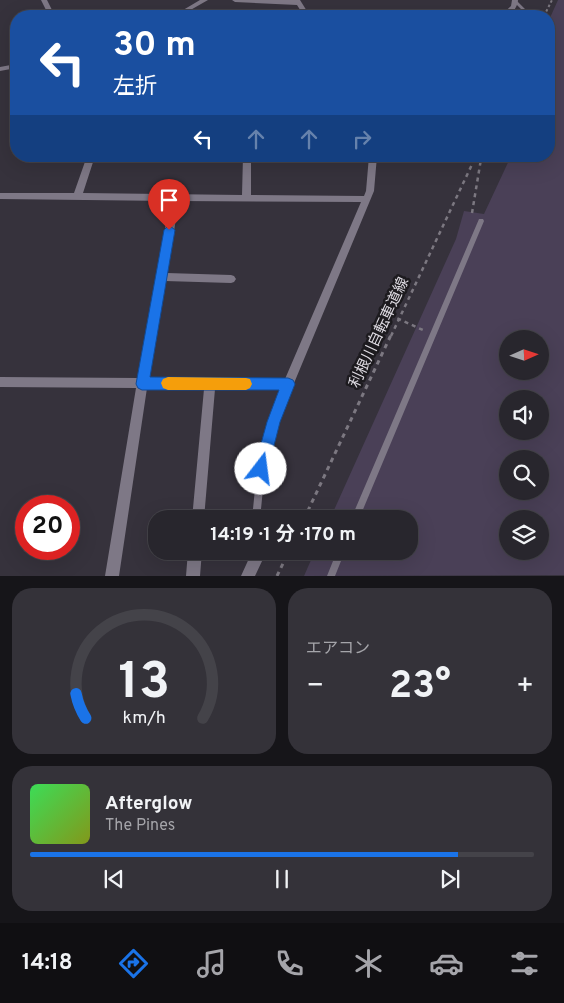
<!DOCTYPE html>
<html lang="ja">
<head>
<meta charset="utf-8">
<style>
  :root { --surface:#28262d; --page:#343239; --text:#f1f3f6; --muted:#a5a5aa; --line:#444349; --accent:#1a73e8 }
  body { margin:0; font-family:Overpass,"Noto Sans JP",sans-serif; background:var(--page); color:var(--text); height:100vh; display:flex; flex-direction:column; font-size:19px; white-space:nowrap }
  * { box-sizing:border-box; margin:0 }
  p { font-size:16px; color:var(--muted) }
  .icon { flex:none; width:28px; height:28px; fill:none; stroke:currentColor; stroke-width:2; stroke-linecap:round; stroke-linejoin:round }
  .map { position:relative; height:576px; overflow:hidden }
  .drawer { display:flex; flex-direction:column; gap:12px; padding:12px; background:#161519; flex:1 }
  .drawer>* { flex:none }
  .banner { position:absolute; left:10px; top:10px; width:545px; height:152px; border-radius:20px; box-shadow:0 5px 20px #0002,0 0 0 1px var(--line); background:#1a4fa0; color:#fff; overflow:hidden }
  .needle { width:32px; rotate:87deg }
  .fabs { position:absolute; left:499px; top:330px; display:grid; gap:10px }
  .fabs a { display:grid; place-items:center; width:50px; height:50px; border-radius:50%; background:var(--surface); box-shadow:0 5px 20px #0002,0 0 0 1px var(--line); font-size:25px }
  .speed { position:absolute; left:15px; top:495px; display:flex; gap:10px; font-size:25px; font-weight:700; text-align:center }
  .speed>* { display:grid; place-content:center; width:65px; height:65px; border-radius:50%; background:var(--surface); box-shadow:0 5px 20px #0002,0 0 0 1px var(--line); line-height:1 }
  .speed .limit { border:8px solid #d22; background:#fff; color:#111 }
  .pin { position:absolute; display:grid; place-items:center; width:42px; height:42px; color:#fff; margin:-51px -21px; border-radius:50% 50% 50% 0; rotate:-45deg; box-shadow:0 0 5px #0007 }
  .pin .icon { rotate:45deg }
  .me { position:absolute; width:55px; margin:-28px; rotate:15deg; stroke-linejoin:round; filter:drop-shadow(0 0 4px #0008) }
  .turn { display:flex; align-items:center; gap:18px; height:105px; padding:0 20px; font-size:22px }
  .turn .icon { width:65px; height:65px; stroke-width:2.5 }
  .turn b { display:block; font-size:35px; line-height:42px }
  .lanes { display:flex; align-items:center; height:48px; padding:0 20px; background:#0003; justify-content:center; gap:25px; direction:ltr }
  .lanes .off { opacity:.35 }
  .big { font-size:38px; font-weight:700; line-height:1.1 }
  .drawer .card { flex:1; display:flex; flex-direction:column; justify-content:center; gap:8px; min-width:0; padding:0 18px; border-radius:20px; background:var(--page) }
  .drawer .dial { align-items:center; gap:0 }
  .dial svg { height:130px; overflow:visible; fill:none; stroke:var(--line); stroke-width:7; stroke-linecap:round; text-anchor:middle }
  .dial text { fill:var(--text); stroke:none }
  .song { display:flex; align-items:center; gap:15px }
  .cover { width:60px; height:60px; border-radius:8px; background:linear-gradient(135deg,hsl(130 70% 55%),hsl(70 70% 35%)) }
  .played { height:5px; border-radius:2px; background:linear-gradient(90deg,var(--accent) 85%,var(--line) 85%) }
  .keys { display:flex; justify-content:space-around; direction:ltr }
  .heat { display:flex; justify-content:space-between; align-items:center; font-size:28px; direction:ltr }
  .drawer .tiles { flex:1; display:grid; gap:12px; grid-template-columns:1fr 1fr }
  .card:last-child { grid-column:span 2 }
  .trip { position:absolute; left:148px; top:510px; width:270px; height:50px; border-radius:20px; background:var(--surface); box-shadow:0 5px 20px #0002,0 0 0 1px var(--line); font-weight:700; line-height:50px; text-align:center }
  .menu { display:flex; height:80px; justify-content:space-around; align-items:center; background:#100f12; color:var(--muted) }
  .menu .icon { width:35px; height:35px }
  .menu .active { color:var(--accent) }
  .menu b { font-size:22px; color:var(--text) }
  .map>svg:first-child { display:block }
  .green { fill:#4a4057; fill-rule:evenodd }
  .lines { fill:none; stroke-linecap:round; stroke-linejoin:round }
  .path-far2 { stroke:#7c7881; stroke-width:2; stroke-dasharray:2.5 2.5; stroke-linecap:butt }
  .path-far1 { stroke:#7c7881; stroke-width:2.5; stroke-dasharray:4 4; stroke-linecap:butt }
  .path { stroke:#7c7881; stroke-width:3; stroke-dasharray:4.5 4.5; stroke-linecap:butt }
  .service { fill:#7e7886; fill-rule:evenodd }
  .minor { fill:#7e7886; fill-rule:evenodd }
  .route { fill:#1a73e8; stroke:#114b97 }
  .slow { fill:#f59e0b }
  .labels { text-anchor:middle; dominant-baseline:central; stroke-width:5; stroke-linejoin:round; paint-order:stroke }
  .street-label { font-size:15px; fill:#dfdce3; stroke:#1d1b1f }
</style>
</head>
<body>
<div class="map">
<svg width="564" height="576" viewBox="0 0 564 576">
  <rect width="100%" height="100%" fill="#36323c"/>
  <path class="green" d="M 558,0 L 564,0 L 564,575 L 304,576 L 315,551 L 409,551 L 409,519 L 330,519 L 456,239 L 464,211 L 484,214 L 511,156 L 549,156 L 549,68 L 556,50 L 556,38 L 549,26 L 549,20 ZM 508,339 L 540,339 L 540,371 L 508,371 ZM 508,399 L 540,399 L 540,431 L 508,431 ZM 508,459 L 540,459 L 540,491 L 508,491 ZM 508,519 L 540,519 L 540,551 L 508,551 Z"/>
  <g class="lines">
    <path class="path-far2" d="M 544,16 L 552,0"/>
    <path class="path-far1" d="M 472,213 L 481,159 L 479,156
      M 390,315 L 425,331
      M 391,336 L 476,156"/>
    <path class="path" d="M 304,519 L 391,335
      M 277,576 L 289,551"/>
    <path class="service" d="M 515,1 L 517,1 L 532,16 L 528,16 L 515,3 Z
      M 479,219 L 483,219 L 484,221 L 359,519 L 351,519 Z
      M 288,381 L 290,382 L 291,384 L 277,422 L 265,469 L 260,519 L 252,519 L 257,469 L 269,422 L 286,382 Z
      M 337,551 L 345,551 L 335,576 L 327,576 Z"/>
    <path class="minor" d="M 41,0 L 47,0 L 55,16 L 49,16 Z
      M 200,0 L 208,0 L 180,16 L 173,16 Z
      M 232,0 L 300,0 L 310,16 L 304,16 L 297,5 L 235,2 Z
      M 512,0 L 518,0 C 517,10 510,16 500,16 L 511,6 Z
      M 16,64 L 16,68 L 0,71 L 0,67 Z
      M 87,156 L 95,156 L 83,193 L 242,195 L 243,156 L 251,156 L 251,195 L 364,196 L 366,191 L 369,156 L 377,156 L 374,191 L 292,388 L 288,389 L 215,389 L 204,519 L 192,519 L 204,389 L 147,388 L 119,576 L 105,576 L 136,388 L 0,387 L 0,377 L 138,378 L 170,201 L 0,199 L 0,193 L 74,193 ZM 179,201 L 361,202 L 285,379 L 149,378 L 165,281 L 231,283 L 234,282 L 236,279 L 234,276 L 231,275 L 167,273 Z
      M 188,551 L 202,551 L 200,576 L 186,576 Z
      M 256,552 L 261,554 L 263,559 L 255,576 L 241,576 L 251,554 Z"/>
  </g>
  <path class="route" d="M 169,225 L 175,230 L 150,377 L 288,378 L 293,380 L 295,384 L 280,422 L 268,469 L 266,474 L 261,476 L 256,474 L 254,469 L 267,422 L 279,390 L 142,390 L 138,388 L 136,384 L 164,230 Z"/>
  <path class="slow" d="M 168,377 L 246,378 L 250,379 L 252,384 L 250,388 L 246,390 L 168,390 L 163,388 L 161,383 L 163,379 Z"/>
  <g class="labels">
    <g class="street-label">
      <text transform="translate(380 333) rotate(-65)">利根川自転車道線</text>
    </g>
  </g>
</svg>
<div class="fabs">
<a><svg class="needle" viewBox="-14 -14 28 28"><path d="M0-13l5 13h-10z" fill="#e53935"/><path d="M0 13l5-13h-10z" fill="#a5a5aa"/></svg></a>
<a><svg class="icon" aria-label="sound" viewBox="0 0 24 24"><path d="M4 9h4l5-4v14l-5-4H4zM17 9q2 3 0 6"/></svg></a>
<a><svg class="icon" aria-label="search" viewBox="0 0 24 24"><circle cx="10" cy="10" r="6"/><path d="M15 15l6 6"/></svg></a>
<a><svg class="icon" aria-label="layers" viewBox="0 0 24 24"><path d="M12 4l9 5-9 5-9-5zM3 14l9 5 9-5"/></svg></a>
</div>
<div class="speed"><div class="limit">20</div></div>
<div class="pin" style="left:169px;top:230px;background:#d93025"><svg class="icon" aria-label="arrive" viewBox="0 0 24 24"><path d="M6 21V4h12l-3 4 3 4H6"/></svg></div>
<svg class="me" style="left:261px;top:469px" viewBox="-20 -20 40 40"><circle r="19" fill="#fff"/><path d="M0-13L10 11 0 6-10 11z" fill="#1a73e8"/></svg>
<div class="trip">14:19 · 1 分 · 170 m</div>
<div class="banner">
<div class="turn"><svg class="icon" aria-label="left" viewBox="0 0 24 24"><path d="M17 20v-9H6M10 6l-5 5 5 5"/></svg><div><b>30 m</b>左折</div></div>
<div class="lanes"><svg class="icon" aria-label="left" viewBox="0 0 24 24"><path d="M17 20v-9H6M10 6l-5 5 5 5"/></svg><svg class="icon off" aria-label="ahead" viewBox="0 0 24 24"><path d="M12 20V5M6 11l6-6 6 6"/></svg><svg class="icon off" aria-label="ahead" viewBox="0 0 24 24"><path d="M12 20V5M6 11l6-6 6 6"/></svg><svg class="icon off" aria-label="right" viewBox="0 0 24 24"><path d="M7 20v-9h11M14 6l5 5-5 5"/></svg></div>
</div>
</div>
<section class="drawer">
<div class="tiles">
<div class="card dial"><svg viewBox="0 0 100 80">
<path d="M14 69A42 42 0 1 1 86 69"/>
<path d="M14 69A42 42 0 0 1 8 54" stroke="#1a73e8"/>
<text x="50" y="56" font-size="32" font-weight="700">13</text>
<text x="50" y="72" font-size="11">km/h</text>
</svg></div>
<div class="card"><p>エアコン</p>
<div class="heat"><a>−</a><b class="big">23°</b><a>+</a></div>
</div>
<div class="card">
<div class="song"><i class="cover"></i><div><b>Afterglow</b><p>The Pines</p></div></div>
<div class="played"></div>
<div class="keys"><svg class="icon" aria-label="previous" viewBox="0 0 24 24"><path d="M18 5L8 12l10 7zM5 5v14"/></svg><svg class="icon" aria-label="pause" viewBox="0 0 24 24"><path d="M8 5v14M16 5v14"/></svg><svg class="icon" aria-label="next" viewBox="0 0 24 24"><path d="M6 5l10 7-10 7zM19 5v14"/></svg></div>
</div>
</div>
</section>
<nav class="menu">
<b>14:18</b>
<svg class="icon active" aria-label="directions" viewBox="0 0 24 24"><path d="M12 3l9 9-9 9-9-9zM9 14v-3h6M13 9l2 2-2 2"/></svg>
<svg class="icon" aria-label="music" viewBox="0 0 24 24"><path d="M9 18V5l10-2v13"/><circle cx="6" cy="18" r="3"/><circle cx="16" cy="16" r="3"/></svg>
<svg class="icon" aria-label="phone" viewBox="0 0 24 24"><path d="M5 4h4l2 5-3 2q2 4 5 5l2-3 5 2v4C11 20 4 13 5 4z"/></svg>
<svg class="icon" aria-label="climate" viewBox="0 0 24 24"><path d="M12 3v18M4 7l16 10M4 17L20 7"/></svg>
<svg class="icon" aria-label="car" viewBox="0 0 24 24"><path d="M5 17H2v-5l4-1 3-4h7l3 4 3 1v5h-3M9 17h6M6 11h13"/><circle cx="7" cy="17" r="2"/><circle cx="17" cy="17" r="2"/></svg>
<svg class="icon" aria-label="filters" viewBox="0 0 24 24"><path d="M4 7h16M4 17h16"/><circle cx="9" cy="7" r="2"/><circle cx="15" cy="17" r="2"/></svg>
</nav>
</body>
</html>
